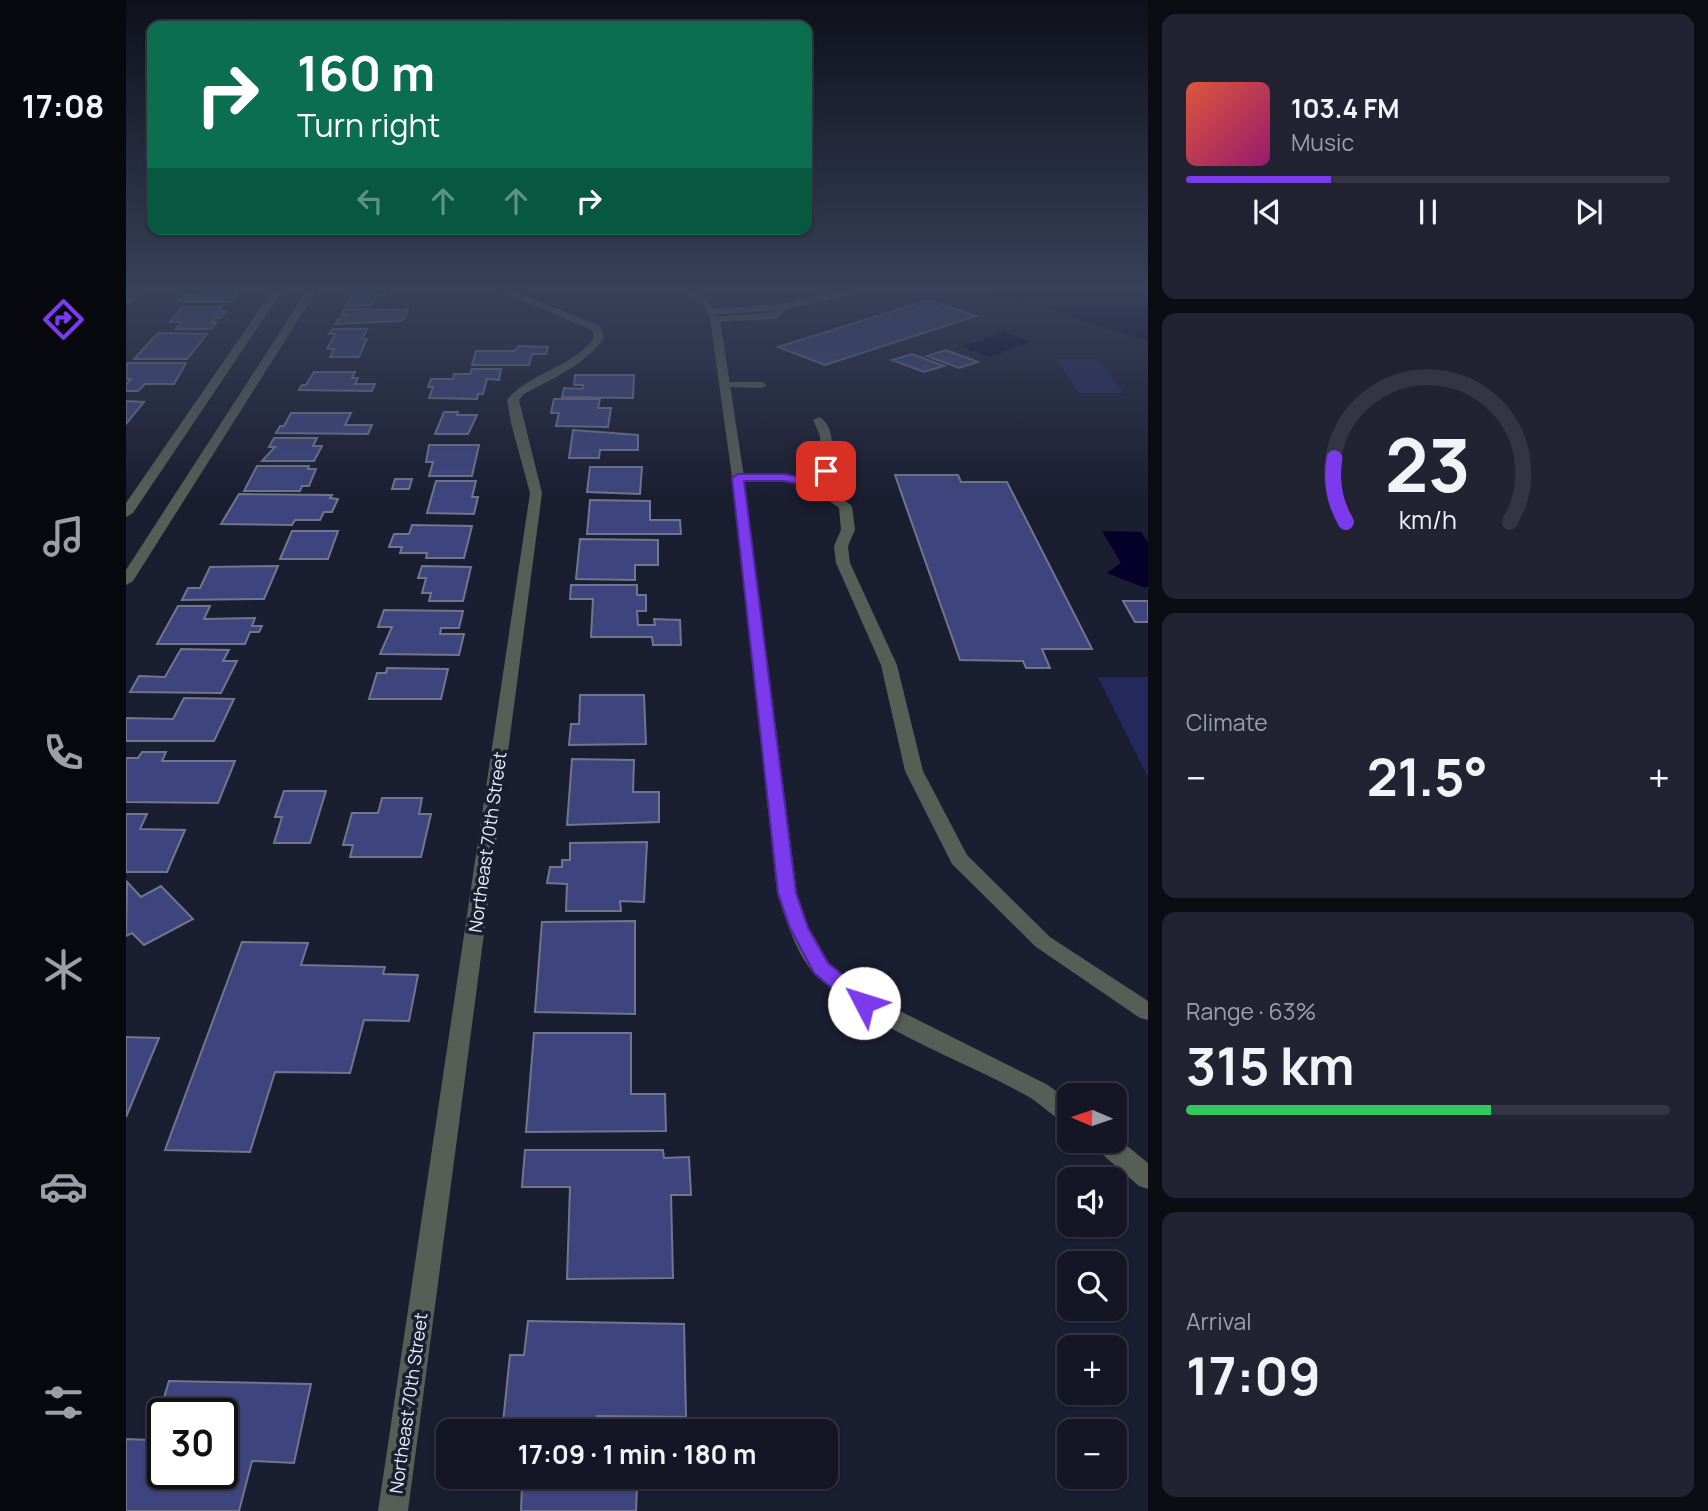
<!DOCTYPE html>
<html lang="en">
<head>
<meta charset="utf-8">
<style>
  :root { --surface:#141625; --page:#212332; --text:#f1f3f6; --muted:#9d9fa7; --line:#333542; --accent:#7c3aed }
  body { margin:0; font-family:Manrope,sans-serif; background:var(--page); color:var(--text); height:100vh; display:flex; flex-direction:column; font-size:26px; white-space:nowrap }
  * { box-sizing:border-box; margin:0 }
  p { font-size:23px; color:var(--muted) }
  .icon { flex:none; width:38px; height:38px; fill:none; stroke:currentColor; stroke-width:2; stroke-linecap:round; stroke-linejoin:round }
  .map { position:relative; flex:1; overflow:hidden }
  .drawer { display:flex; flex-direction:column; gap:14px; padding:14px; background:#0b0c14; width:560px }
  .drawer>* { flex:none }
  .top-card { position:absolute; left:21px; top:21px; width:665px; height:214px; border-radius:14px; box-shadow:0 2px 5px #0004,0 0 0 2px var(--line); background:#0b6e4f; color:#fff; overflow:hidden }
  .needle { width:46px; rotate:272deg }
  .controls { position:absolute; left:931px; top:1083px; display:grid; gap:14px }
  .controls a { display:grid; place-items:center; width:70px; height:70px; border-radius:14px; background:var(--surface); box-shadow:0 2px 5px #0004,0 0 0 2px var(--line); font-size:35px }
  .speed { position:absolute; left:21px; top:1398px; display:flex; gap:14px; font-size:35px; font-weight:700; text-align:center }
  .speed>* { display:grid; place-content:center; width:91px; height:91px; border-radius:50%; background:var(--surface); box-shadow:0 2px 5px #0004,0 0 0 2px var(--line); line-height:1 }
  .speed .limit { border:4px solid #111; border-radius:10px; background:#fff; color:#111 }
  .pin { position:absolute; display:grid; place-items:center; width:60px; height:60px; color:#fff; margin:-30px; border-radius:14px; box-shadow:0 4px 10px #0006 }
  .me { position:absolute; width:77px; margin:-38px; rotate:310deg; stroke-linejoin:round; filter:drop-shadow(0 0 5px #0008) }
  .turn { display:flex; align-items:center; gap:24px; height:147px; padding:0 35px; font-size:32px }
  .turn .icon { width:91px; height:91px; stroke-width:2.5 }
  .turn b { display:block; font-size:49px; line-height:60px }
  .lanes { display:flex; align-items:center; height:66px; padding:0 35px; background:#0003; justify-content:center; gap:35px; direction:ltr }
  .lanes .off { opacity:.35 }
  .big { font-size:52px; font-weight:700; line-height:1.1 }
  .drawer .tile { flex:1; display:flex; flex-direction:column; justify-content:center; gap:10px; min-width:0; padding:0 24px; border-radius:14px; background:var(--page) }
  .drawer .dial { align-items:center; gap:0 }
  .dial svg { height:182px; overflow:visible; fill:none; stroke:var(--line); stroke-width:7; stroke-linecap:round; text-anchor:middle }
  .dial text { fill:var(--text); stroke:none }
  .song { display:flex; align-items:center; gap:21px }
  .cover { width:84px; height:84px; border-radius:10px; background:linear-gradient(135deg,hsl(10 70% 55%),hsl(320 70% 35%)) }
  .played { height:7px; border-radius:4px; background:linear-gradient(90deg,var(--accent) 30%,var(--line) 30%) }
  .keys { display:flex; justify-content:space-around; direction:ltr }
  .heat { display:flex; justify-content:space-between; align-items:center; font-size:38px; direction:ltr }
  .charge { height:10px; border-radius:5px; background:linear-gradient(90deg,#34c759 63%,var(--line) 0) }
  .trip { position:absolute; left:310px; top:1419px; width:402px; height:70px; border-radius:14px; background:var(--surface); box-shadow:0 2px 5px #0004,0 0 0 2px var(--line); font-weight:700; line-height:70px; text-align:center }
  main { display:flex; flex:1; min-height:0 }
  .tabs { display:flex; flex-direction:column; width:126px; justify-content:space-around; align-items:center; background:#08090f; color:var(--muted) }
  .tabs .icon { width:49px; height:49px }
  .tabs .current { color:var(--accent) }
  .tabs b { font-size:32px; color:var(--text) }
  .map>svg:first-child { display:block }
  .green { fill:#24285c }
  .water { fill:#040029 }
  .building { fill:#3e457e; stroke:#71768d; stroke-width:2; fill-rule:evenodd }
  .lines { fill:none; stroke-linecap:round; stroke-linejoin:round }
  .lane { fill:#575e55; fill-rule:evenodd }
  .street { fill:#575e55; fill-rule:evenodd }
  .route { fill:#7c3aed; stroke:#51269a; stroke-width:2 }
  .labels { text-anchor:middle; dominant-baseline:central; stroke-width:7; stroke-linejoin:round; paint-order:stroke }
  .street-label { font-size:18px; fill:#e9ecf9; stroke:#1a1e31 }
</style>
</head>
<body>
<main>
<nav class="tabs">
<b>17:08</b>
<svg class="icon current" aria-label="directions" viewBox="0 0 24 24"><path d="M12 3l9 9-9 9-9-9zM9 14v-3h6M13 9l2 2-2 2"/></svg>
<svg class="icon" aria-label="music" viewBox="0 0 24 24"><path d="M9 18V5l10-2v13"/><circle cx="6" cy="18" r="3"/><circle cx="16" cy="16" r="3"/></svg>
<svg class="icon" aria-label="phone" viewBox="0 0 24 24"><path d="M5 4h4l2 5-3 2q2 4 5 5l2-3 5 2v4C11 20 4 13 5 4z"/></svg>
<svg class="icon" aria-label="climate" viewBox="0 0 24 24"><path d="M12 3v18M4 7l16 10M4 17L20 7"/></svg>
<svg class="icon" aria-label="car" viewBox="0 0 24 24"><path d="M5 17H2v-5l4-1 3-4h7l3 4 3 1v5h-3M9 17h6M6 11h13"/><circle cx="7" cy="17" r="2"/><circle cx="17" cy="17" r="2"/></svg>
<svg class="icon" aria-label="filters" viewBox="0 0 24 24"><path d="M4 7h16M4 17h16"/><circle cx="9" cy="7" r="2"/><circle cx="15" cy="17" r="2"/></svg>
</nav>
<div class="map">
<svg width="1022" height="1511" viewBox="0 0 1022 1511">
  <rect width="100%" height="100%" fill="#1a1e31"/>
  <path class="green" d="M 930,359 L 972,359 L 997,393 L 953,393 Z
    M 972,677 L 1022,677 L 1022,777 Z"/>
  <path class="water" d="M 851,287 L 1022,287 L 1022,341 Z
    M 878,332 L 905,342 L 864,357 L 836,347 Z
    M 976,531 L 1015,532 L 1022,542 L 1022,586 L 1019,588 L 981,573 L 995,563 Z"/>
  <path class="building" d="M 0,287 L 20,287 L 5,302 L 0,302 Z
    M 78,287 L 114,287 L 104,302 L 52,302 L 58,295 L 72,295 Z
    M 232,287 L 262,287 L 258,295 L 250,295 L 245,305 L 219,305 Z
    M 802,300 L 850,316 L 699,365 L 652,347 Z
    M 56,307 L 95,307 L 93,311 L 100,311 L 94,318 L 89,318 L 86,322 L 90,322 L 85,329 L 50,329 L 56,322 L 44,322 Z
    M 218,309 L 282,310 L 276,321 L 209,324 L 213,318 L 219,318 L 221,315 L 215,315 Z
    M 206,329 L 241,329 L 236,339 L 241,339 L 233,357 L 204,357 L 208,349 L 201,349 L 209,334 L 203,334 Z
    M 32,333 L 81,334 L 61,359 L 8,359 Z
    M 393,346 L 422,347 L 420,354 L 406,354 L 403,365 L 346,365 L 350,351 L 388,351 Z
    M 820,350 L 852,362 L 833,368 L 801,356 Z
    M 786,354 L 818,366 L 798,372 L 766,360 Z
    M 1,363 L 60,363 L 48,384 L 19,384 L 12,391 L 0,391 L 0,384 L 5,379 L 0,379 Z
    M 346,369 L 375,369 L 373,380 L 361,379 L 357,394 L 352,394 L 351,399 L 303,398 L 307,387 L 302,387 L 305,379 L 327,379 L 328,374 L 344,374 Z
    M 188,372 L 229,372 L 226,378 L 232,378 L 229,384 L 249,384 L 246,391 L 173,390 L 176,385 L 180,385 Z
    M 449,375 L 508,375 L 507,398 L 436,397 L 438,388 L 456,389 L 457,385 L 448,385 Z
    M 428,399 L 474,399 L 472,408 L 485,408 L 482,427 L 430,426 L 433,413 L 425,413 Z
    M 0,401 L 18,402 L 0,424 Z
    M 318,412 L 332,412 L 331,415 L 351,415 L 342,434 L 309,434 Z
    M 165,413 L 225,413 L 219,425 L 246,425 L 242,434 L 150,433 L 154,426 L 158,426 Z
    M 447,430 L 512,435 L 512,450 L 474,450 L 473,458 L 443,458 Z
    M 148,438 L 191,438 L 187,446 L 196,446 L 188,461 L 136,461 L 149,447 L 143,447 Z
    M 303,445 L 353,445 L 346,476 L 303,476 L 307,462 L 300,462 Z
    M 131,466 L 183,466 L 182,469 L 190,469 L 183,486 L 176,486 L 174,491 L 118,491 Z
    M 464,467 L 516,467 L 514,494 L 461,492 Z
    M 769,475 L 832,475 L 835,482 L 881,482 L 966,649 L 916,649 L 924,668 L 900,668 L 897,661 L 834,660 Z
    M 269,479 L 286,479 L 283,489 L 266,489 Z
    M 310,481 L 350,481 L 346,497 L 352,497 L 348,514 L 301,513 Z
    M 113,494 L 206,495 L 204,498 L 212,499 L 206,512 L 198,512 L 194,520 L 169,520 L 166,525 L 95,524 Z
    M 464,500 L 524,501 L 524,520 L 554,520 L 555,534 L 461,534 Z
    M 286,525 L 346,526 L 338,558 L 300,558 L 301,553 L 274,553 L 276,547 L 263,547 L 268,534 L 283,534 Z
    M 166,531 L 212,531 L 202,559 L 154,559 Z
    M 454,539 L 532,540 L 532,565 L 509,565 L 509,580 L 450,579 Z
    M 152,566 L 138,599 L 56,600 L 62,588 L 74,588 L 84,567 Z
    M 296,566 L 345,567 L 337,601 L 303,601 L 305,593 L 296,593 L 300,578 L 292,578 Z
    M 445,585 L 511,585 L 511,595 L 520,595 L 520,611 L 511,611 L 512,625 L 529,625 L 528,619 L 554,620 L 555,645 L 527,645 L 526,637 L 465,637 L 467,599 L 444,599 Z
    M 997,601 L 1022,601 L 1022,622 L 1009,622 Z
    M 52,606 L 84,606 L 78,619 L 129,618 L 126,626 L 136,626 L 133,632 L 124,632 L 119,644 L 31,644 Z
    M 258,610 L 337,611 L 333,628 L 315,628 L 314,634 L 338,634 L 333,655 L 254,654 L 266,627 L 252,627 Z
    M 55,649 L 103,650 L 97,661 L 111,661 L 95,693 L 4,692 L 13,676 L 39,677 Z
    M 261,668 L 322,669 L 315,699 L 243,699 L 251,673 L 260,673 Z
    M 454,695 L 518,695 L 520,744 L 443,745 L 445,724 L 453,724 Z
    M 58,698 L 108,699 L 88,741 L 0,741 L 0,718 L 47,719 Z
    M 16,752 L 40,752 L 36,761 L 109,761 L 92,803 L 0,802 L 0,758 L 12,758 Z
    M 446,759 L 508,760 L 507,792 L 533,792 L 533,822 L 441,825 Z
    M 158,791 L 200,791 L 184,843 L 148,843 L 156,817 L 149,817 Z
    M 256,798 L 296,798 L 293,814 L 305,814 L 295,857 L 224,857 L 227,845 L 217,845 L 226,813 L 252,813 Z
    M 0,814 L 21,814 L 14,829 L 59,830 L 41,872 L 0,872 Z
    M 521,842 L 518,902 L 494,901 L 495,911 L 440,911 L 441,884 L 421,883 L 424,867 L 436,867 L 436,860 L 444,860 L 444,843 Z
    M 1,882 L 15,897 L 35,886 L 67,919 L 18,945 L 6,933 L 0,936 Z
    M 509,921 L 509,1014 L 409,1012 L 416,922 Z
    M 116,942 L 182,943 L 175,965 L 259,967 L 257,974 L 292,975 L 283,1021 L 238,1020 L 224,1073 L 149,1072 L 124,1152 L 39,1150 Z
    M 408,1033 L 505,1033 L 505,1094 L 539,1094 L 540,1131 L 400,1132 Z
    M 0,1037 L 33,1038 L 0,1117 Z
    M 399,1150 L 537,1150 L 538,1158 L 563,1157 L 565,1195 L 545,1195 L 547,1278 L 441,1279 L 444,1187 L 396,1187 Z
    M 402,1321 L 558,1324 L 560,1417 L 471,1416 L 471,1432 L 376,1432 L 384,1355 L 398,1355 Z
    M 43,1381 L 185,1384 L 168,1463 L 126,1461 L 113,1511 L 0,1511 L 0,1439 L 25,1440 ZM 37,1414 L 96,1414 L 96,1474 L 37,1474 Z
    M 396,1485 L 511,1487 L 510,1511 L 395,1511 Z"/>
  <g class="lines">
    <path class="lane" d="M 733,288 L 736,289 L 736,293 L 660,309 L 650,319 L 589,322 L 584,319 L 586,317 L 647,313 L 649,310 L 585,315 L 580,312 L 585,309 L 657,304 Z
      M 598,382 L 636,382 L 641,385 L 636,388 L 594,387 L 594,383 Z
      M 693,417 C 710,425 706,454 706,471 L 695,483 L 726,506 L 729,530 L 722,546 L 724,563 L 771,665 L 797,771 L 841,855 L 924,937 L 1022,1001 L 1022,1020 L 1014,1018 L 910,947 L 826,864 L 779,771 L 755,665 L 710,563 L 708,546 L 715,530 L 713,508 L 683,486 L 658,482 L 612,481 L 606,477 L 612,473 L 658,474 L 684,479 L 694,470 L 694,436 L 687,420 Z"/>
    <path class="street" d="M 149,287 L 159,287 L 7,513 L 0,517 L 0,503 Z
      M 183,287 L 193,287 L 7,581 L 0,585 L 0,570 Z
      M 364,287 L 377,287 L 474,326 L 478,338 C 458,366 427,378 398,394 L 393,400 L 416,493 L 282,1511 L 252,1511 L 404,493 L 385,423 L 381,400 C 404,372 446,368 468,338 L 466,330 Z
      M 551,287 C 572,287 585,301 594,319 L 618,477 L 671,893 L 683,928 L 703,963 L 746,997 L 922,1085 L 943,1101 L 943,1124 C 928,1119 917,1105 903,1097 C 836,1059 745,1030 690,975 C 671,957 659,917 651,893 L 606,477 L 584,319 L 578,306 Z
      M 989,1136 L 1022,1163 L 1022,1189 L 1013,1186 L 969,1148 L 966,1141 L 989,1141 Z"/>
  </g>
  <linearGradient id="sky" x2="0" y2="1"><stop stop-color="#0e101b"/><stop offset="0.58" stop-color="#38415a"/><stop offset="1" stop-color="#38415a" stop-opacity="0"/></linearGradient>
  <rect width="1022" height="499" fill="url(#sky)"/>
  <path class="route" d="M 696,468 L 706,471 L 687,486 L 658,481 L 618,481 L 670,893 L 682,928 L 702,963 L 745,998 L 748,1003 L 745,1009 L 738,1011 L 731,1009 L 688,973 L 664,928 L 652,893 L 606,478 L 612,474 L 658,474 L 685,479 Z"/>
  <g class="labels">
    <g class="street-label">
      <text transform="translate(361 842) rotate(-82)">Northeast 70th Street</text>
      <text transform="translate(282 1403) rotate(-82)">Northeast 70th Street</text>
    </g>
  </g>
</svg>
<div class="controls">
<a><svg class="needle" viewBox="-14 -14 28 28"><path d="M0-13l5 13h-10z" fill="#e53935"/><path d="M0 13l5-13h-10z" fill="#9d9fa7"/></svg></a>
<a><svg class="icon" aria-label="sound" viewBox="0 0 24 24"><path d="M4 9h4l5-4v14l-5-4H4zM17 9q2 3 0 6"/></svg></a>
<a><svg class="icon" aria-label="search" viewBox="0 0 24 24"><circle cx="10" cy="10" r="6"/><path d="M15 15l6 6"/></svg></a>
<a>+</a>
<a>−</a>
</div>
<div class="speed"><div class="limit">30</div></div>
<div class="pin" style="left:700px;top:471px;background:#d93025"><svg class="icon" aria-label="arrive" viewBox="0 0 24 24"><path d="M6 21V4h12l-3 4 3 4H6"/></svg></div>
<svg class="me" style="left:738px;top:1003px" viewBox="-20 -20 40 40"><circle r="19" fill="#fff"/><path d="M0-13L10 11 0 6-10 11z" fill="#7c3aed"/></svg>
<div class="trip">17:09 · 1 min · 180 m</div>
<div class="top-card">
<div class="turn"><svg class="icon" aria-label="right" viewBox="0 0 24 24"><path d="M7 20v-9h11M14 6l5 5-5 5"/></svg><div><b>160 m</b>Turn right</div></div>
<div class="lanes"><svg class="icon off" aria-label="left" viewBox="0 0 24 24"><path d="M17 20v-9H6M10 6l-5 5 5 5"/></svg><svg class="icon off" aria-label="ahead" viewBox="0 0 24 24"><path d="M12 20V5M6 11l6-6 6 6"/></svg><svg class="icon off" aria-label="ahead" viewBox="0 0 24 24"><path d="M12 20V5M6 11l6-6 6 6"/></svg><svg class="icon" aria-label="right" viewBox="0 0 24 24"><path d="M7 20v-9h11M14 6l5 5-5 5"/></svg></div>
</div>
</div>
<section class="drawer">
<div class="tile">
<div class="song"><i class="cover"></i><div><b>103.4 FM</b><p>Music</p></div></div>
<div class="played"></div>
<div class="keys"><svg class="icon" aria-label="previous" viewBox="0 0 24 24"><path d="M18 5L8 12l10 7zM5 5v14"/></svg><svg class="icon" aria-label="pause" viewBox="0 0 24 24"><path d="M8 5v14M16 5v14"/></svg><svg class="icon" aria-label="next" viewBox="0 0 24 24"><path d="M6 5l10 7-10 7zM19 5v14"/></svg></div>
</div>
<div class="tile dial"><svg viewBox="0 0 100 80">
<path d="M14 69A42 42 0 1 1 86 69"/>
<path d="M14 69A42 42 0 0 1 9 41" stroke="#7c3aed"/>
<text x="50" y="56" font-size="32" font-weight="700">23</text>
<text x="50" y="72" font-size="11">km/h</text>
</svg></div>
<div class="tile"><p>Climate</p>
<div class="heat"><a>−</a><b class="big">21.5°</b><a>+</a></div>
</div>
<div class="tile"><p>Range · 63%</p><b class="big">315 km</b><div class="charge"></div></div>
<div class="tile"><p>Arrival</p><b class="big">17:09</b></div>
</section>
</main>
</body>
</html>
